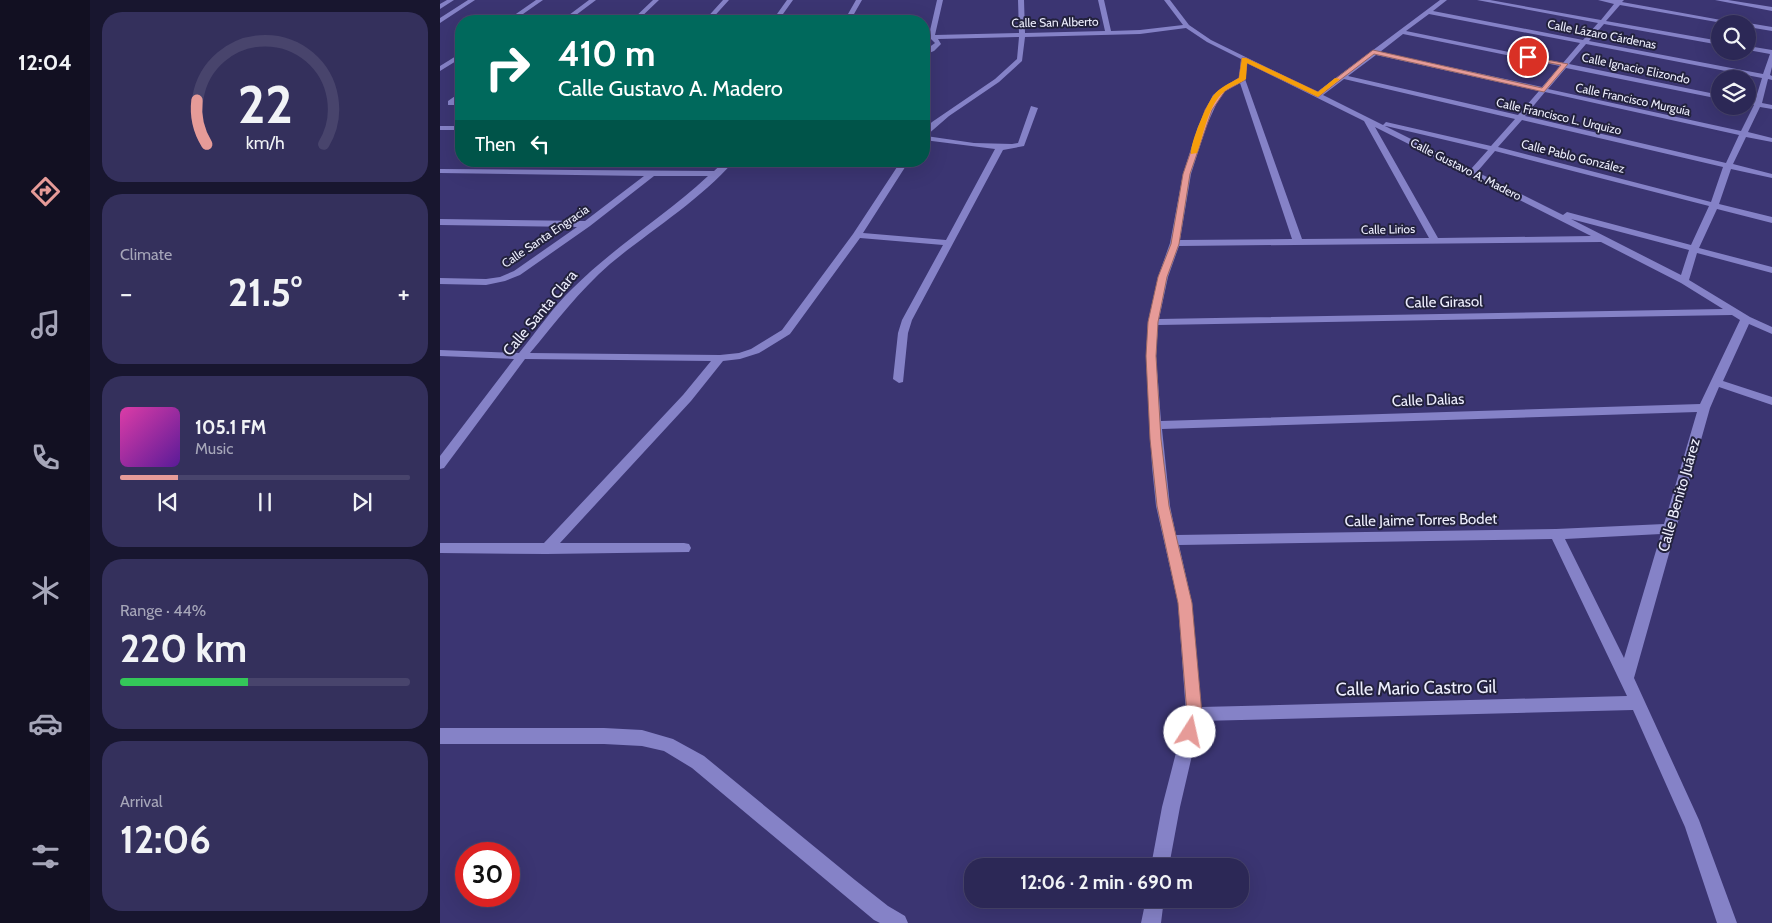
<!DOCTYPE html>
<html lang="en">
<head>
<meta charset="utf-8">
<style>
  :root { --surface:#2c2856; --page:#34305c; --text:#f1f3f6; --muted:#a6a6b9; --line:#48446c; --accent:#e69b98 }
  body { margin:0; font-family:Cabin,sans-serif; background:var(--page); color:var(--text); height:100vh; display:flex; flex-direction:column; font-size:19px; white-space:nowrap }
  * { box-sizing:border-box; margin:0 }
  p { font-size:16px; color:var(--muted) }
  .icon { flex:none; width:28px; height:28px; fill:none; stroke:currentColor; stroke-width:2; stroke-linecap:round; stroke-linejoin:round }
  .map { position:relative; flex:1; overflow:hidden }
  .side { display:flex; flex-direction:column; gap:12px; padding:12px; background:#18162f; width:350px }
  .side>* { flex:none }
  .banner { position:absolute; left:15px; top:15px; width:475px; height:152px; border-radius:20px; box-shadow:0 5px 20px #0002,0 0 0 1px var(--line); background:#00695c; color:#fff; overflow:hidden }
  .controls { position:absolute; left:1271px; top:15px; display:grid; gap:10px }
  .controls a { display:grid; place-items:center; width:45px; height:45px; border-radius:50%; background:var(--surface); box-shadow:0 5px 20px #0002,0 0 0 1px var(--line); font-size:25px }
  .speed { position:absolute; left:15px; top:842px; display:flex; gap:10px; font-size:25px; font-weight:700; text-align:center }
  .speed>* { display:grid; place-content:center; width:65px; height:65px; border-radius:50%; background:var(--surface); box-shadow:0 5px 20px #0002,0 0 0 1px var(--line); line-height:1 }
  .speed .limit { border:8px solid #d22; background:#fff; color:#111 }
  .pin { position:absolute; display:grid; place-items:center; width:42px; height:42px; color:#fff; margin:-21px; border:2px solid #fff; border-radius:50%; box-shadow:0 1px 5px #0007 }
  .me { position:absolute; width:55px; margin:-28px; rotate:10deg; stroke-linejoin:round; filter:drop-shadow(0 0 4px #0008) }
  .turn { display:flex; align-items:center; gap:18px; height:105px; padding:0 20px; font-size:22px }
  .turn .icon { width:65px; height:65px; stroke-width:2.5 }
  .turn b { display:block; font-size:35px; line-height:42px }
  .then { display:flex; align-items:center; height:48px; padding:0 20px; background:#0003; gap:10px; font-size:19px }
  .big { font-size:38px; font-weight:700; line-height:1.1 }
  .side .tile { flex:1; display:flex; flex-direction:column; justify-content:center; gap:8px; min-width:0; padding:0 18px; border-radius:20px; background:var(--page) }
  .side .dial { align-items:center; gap:0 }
  .dial svg { height:130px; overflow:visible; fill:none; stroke:var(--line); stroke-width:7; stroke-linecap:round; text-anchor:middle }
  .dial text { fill:var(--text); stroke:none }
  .song { display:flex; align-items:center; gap:15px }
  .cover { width:60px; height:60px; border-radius:8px; background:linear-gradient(135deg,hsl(320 70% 55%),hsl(270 70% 35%)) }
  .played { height:5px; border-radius:2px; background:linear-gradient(90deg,var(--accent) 20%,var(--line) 20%) }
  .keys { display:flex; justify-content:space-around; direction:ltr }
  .heat { display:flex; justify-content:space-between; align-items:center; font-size:28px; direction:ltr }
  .charge { height:8px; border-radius:4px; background:linear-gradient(90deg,#34c759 44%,var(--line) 0) }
  .trip { position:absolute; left:524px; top:858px; width:285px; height:50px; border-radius:20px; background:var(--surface); box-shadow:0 5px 20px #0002,0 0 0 1px var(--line); font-weight:700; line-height:50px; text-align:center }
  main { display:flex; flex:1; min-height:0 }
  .tabs { display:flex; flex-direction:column; width:90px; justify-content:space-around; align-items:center; background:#121022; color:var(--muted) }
  .tabs .icon { width:35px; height:35px }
  .tabs .on { color:var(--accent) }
  .tabs b { font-size:22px; color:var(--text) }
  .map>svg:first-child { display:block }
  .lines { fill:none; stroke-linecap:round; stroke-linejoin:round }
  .street { fill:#8582c7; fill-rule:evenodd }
  .secondary { fill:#8582c7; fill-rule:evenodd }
  .route { fill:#e69b98; stroke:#966563 }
  .slow { fill:#f59e0b }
  .labels { text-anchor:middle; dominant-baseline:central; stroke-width:4; stroke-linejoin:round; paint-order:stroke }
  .far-street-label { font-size:12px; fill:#edeefd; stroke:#23223e }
  .street-label { font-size:15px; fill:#edeefd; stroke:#23223e }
  .near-street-label { font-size:18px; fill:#edeefd; stroke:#23223e }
</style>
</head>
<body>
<main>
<nav class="tabs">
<b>12:04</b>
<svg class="icon on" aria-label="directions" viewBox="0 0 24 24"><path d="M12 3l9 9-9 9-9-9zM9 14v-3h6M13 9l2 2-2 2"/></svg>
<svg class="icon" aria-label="music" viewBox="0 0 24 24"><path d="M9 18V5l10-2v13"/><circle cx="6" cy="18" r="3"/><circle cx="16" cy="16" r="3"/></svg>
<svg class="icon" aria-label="phone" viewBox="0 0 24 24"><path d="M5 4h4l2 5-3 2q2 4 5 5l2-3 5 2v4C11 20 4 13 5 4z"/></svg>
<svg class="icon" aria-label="climate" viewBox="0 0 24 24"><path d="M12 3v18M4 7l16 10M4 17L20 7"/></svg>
<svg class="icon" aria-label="car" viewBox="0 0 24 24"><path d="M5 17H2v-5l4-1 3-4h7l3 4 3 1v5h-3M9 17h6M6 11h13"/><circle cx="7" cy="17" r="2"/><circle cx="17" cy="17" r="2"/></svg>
<svg class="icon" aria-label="filters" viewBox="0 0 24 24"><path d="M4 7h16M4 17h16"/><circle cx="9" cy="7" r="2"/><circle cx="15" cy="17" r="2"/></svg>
</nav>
<section class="side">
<div class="tile dial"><svg viewBox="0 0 100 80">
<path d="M14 69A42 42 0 1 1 86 69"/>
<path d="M14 69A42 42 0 0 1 8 42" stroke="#e69b98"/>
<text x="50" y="56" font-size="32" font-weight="700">22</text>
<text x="50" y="72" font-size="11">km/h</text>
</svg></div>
<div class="tile"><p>Climate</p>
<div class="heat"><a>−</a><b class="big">21.5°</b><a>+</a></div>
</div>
<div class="tile">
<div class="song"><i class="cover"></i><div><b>105.1 FM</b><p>Music</p></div></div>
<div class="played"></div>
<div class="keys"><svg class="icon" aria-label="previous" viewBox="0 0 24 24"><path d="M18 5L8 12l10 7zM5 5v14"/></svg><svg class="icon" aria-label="pause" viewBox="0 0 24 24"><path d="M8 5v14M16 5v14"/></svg><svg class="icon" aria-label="next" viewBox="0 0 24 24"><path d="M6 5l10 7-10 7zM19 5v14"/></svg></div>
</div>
<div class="tile"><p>Range · 44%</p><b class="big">220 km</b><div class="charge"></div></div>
<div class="tile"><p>Arrival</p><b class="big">12:06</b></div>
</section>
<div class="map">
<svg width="1332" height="923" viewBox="0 0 1332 923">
  <rect width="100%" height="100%" fill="#3b3572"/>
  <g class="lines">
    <path class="street" d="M 28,0 L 35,0 L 0,23 L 0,18 Z
      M 96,0 L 103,0 L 73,21 L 66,21 Z
      M 149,0 L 156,0 L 128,21 L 121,21 Z
      M 213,0 L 219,0 L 197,21 L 191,21 Z
      M 283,0 L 289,0 L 270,21 L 264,21 Z
      M 347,0 L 353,0 L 338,21 L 332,21 Z
      M 416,0 L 422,0 L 410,21 L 404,21 Z
      M 497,0 L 503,0 L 495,35 L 579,33 L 578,0 L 584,0 L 585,33 L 665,31 L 658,0 L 664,0 L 671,31 L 700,30 L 743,25 L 724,0 L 730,0 L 749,25 L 771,40 L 877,92 L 1000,0 L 1007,0 L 993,11 L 1143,40 L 1158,23 L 1037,0 L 1050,0 L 1161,20 L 1174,4 L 1158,0 L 1184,0 L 1182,2 L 1303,24 L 1288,24 L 1180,5 L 1166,21 L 1280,41 L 1280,45 L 1164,24 L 1149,41 L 1323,74 L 1330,54 L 1308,50 L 1308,46 L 1332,50 L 1332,67 L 1330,75 L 1332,76 L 1332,80 L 1328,79 L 1322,103 L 1332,105 L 1332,109 L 1320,107 L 1308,132 L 1332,138 L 1332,142 L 1306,137 L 1293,164 L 1332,174 L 1332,178 L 1291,169 L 1279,204 L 1332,217 L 1332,223 L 1277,209 L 1259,248 L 1332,267 L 1332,273 L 1257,253 L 1249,280 L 1310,317 L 1332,327 L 1332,334 L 1309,324 L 1283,381 L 1332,397 L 1332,405 L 1279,387 L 1270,408 L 1194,678 L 1259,820 L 1297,923 L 1277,923 L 1245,827 L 1193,710 L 760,721 L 740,807 L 729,866 L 711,866 L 722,807 L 746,714 L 738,603 L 716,506 L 712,467 L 706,356 L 708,322 L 718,277 L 730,243 L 743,174 L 758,127 L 773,95 L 781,89 L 799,78 L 801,59 L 767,42 L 746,28 L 700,34 L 585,37 L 582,61 L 559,82 L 509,116 L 486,136 L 534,143 L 572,144 L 578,143 L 591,106 L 598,108 L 584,146 L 563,150 L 472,320 L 468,333 L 463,382 L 459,383 L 453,379 L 458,333 L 462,320 L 503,245 L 420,238 L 350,334 L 319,353 L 300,359 L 283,361 L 251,401 L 120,543 L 244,543 L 249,544 L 251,548 L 249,552 L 106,554 L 0,553 L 0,543 L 104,543 L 243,395 L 271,361 L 85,359 L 4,468 L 0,469 L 0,456 L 74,359 L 0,356 L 0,350 L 79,353 C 97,331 113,307 133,288 C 174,247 225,216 268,176 L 214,176 L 150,226 L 80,275 L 65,281 L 46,285 L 0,284 L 0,278 L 46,279 L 60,277 L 74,271 L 137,227 L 0,225 L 0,219 L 145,221 L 204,176 L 0,173 L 0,169 L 274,171 L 285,161 L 294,161 C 258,202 211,230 170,264 C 139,291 116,322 90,353 L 280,355 L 299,353 L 311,349 L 342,330 L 413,234 L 461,161 L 469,161 L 423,233 L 506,240 L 555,149 L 484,140 L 484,130 L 492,122 L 555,79 L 577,59 L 579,37 L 498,39 L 501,44 L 494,51 L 484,55 L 484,51 L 495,43 L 491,39 L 484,39 L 484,35 L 489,35 ZM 989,14 L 1140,43 L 1123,63 L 966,31 ZM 963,34 L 1120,66 L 1102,87 L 940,52 ZM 1146,44 L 1322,78 L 1315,101 L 1308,100 L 1308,104 L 1314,105 L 1301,131 L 1108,89 L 1126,68 L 1280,99 L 1280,95 L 1129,64 ZM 936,55 L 1099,91 L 1078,115 L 908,76 ZM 807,63 L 924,121 L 989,238 L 862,239 L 805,79 ZM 904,79 L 1075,119 L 1051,146 L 946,122 L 943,125 L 883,95 ZM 800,83 L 852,239 L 740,240 L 751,174 L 766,127 L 779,98 L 785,91 ZM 1105,92 L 1299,135 L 1286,163 L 1085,116 ZM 1082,120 L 1283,167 L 1271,202 L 1058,147 ZM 945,126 L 946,126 L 1048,150 L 1031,169 ZM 935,127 L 1151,236 L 998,238 ZM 1055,151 L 1269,206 L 1251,245 L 1127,212 L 1123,215 L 1037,172 ZM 1131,219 L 1249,250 L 1241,275 ZM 1161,242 L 1241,283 L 1283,309 L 719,319 L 728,277 L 739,246 ZM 1292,315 L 1300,320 L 1260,404 L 721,421 L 716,356 L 718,325 ZM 1257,412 L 1224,524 L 1116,529 L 736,535 L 730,506 L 722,429 ZM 1221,534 L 1184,658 L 1125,539 ZM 1112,539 L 1187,696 L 761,707 L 752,603 L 739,545 Z
      M 1275,0 L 1288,0 L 1332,7 L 1332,11 Z
      M 1308,23 L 1332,27 L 1332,31 L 1308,27 L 1306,24 Z
      M 21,53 L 21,58 L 0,71 L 0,66 Z
      M 18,94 L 21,94 L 21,99 L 14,105 L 8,105 L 8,101 Z
      M 0,126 L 21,126 L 21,130 L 0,130 Z
      M 0,728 L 164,728 L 202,730 L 233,739 L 264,756 L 415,880 L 448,906 L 465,916 L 468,923 L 440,923 L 434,920 L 252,768 L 224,751 L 202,746 L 164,744 L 0,744 Z
      M 706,899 L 724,899 L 721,923 L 701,923 Z"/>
    <path class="secondary" d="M 7,0 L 14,0 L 0,9 L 0,4 Z"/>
  </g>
  <path class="route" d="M 933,50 L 1102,88 L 1121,65 L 1086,59 L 1086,56 L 1128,64 L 1104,92 L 934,54 L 878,97 L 807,63 L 805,80 L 785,91 L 772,110 L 750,174 L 739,244 L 727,277 L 718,322 L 716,356 L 721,439 L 729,506 L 752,603 L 762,714 L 755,737 L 750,739 L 744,737 L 742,732 L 747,714 L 738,603 L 717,506 L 710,439 L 706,356 L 708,322 L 718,277 L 731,244 L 743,174 L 765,110 L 774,95 L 781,89 L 799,78 L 802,58 L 806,58 L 878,92 Z"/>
  <path class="slow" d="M 802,58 L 806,58 L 878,92 L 895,78 L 900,79 L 878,97 L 807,63 L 806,79 C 799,84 791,86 785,91 C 768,104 764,134 757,153 L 751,154 C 750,143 766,106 773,96 C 780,87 790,83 799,78 Z"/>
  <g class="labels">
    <g class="far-street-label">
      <text transform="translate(615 22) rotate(-1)">Calle San Alberto</text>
      <text transform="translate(1162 34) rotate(11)">Calle Lázaro Cárdenas</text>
      <text transform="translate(1196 68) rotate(12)">Calle Ignacio Elizondo</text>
      <text transform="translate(1193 99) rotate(12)">Calle Francisco Murguía</text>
      <text transform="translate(1119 116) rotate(13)">Calle Francisco L. Urquizo</text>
      <text transform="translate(1133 156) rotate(14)">Calle Pablo González</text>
      <text transform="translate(1026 169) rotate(27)">Calle Gustavo A. Madero</text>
      <text transform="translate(948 229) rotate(-1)">Calle Lirios</text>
      <text transform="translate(105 236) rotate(-34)">Calle Santa Engracia</text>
    </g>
    <g class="street-label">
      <text transform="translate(1004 302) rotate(-1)">Calle Girasol</text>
      <text transform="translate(100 313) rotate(-50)">Calle Santa Clara</text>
      <text transform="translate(988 400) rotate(-2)">Calle Dalias</text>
      <text transform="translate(1239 495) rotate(-74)">Calle Benito Juárez</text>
      <text transform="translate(981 520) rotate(-1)">Calle Jaime Torres Bodet</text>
    </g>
    <g class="near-street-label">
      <text transform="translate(976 688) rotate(-1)">Calle Mario Castro Gil</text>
    </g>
  </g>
</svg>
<div class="controls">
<a><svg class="icon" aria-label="search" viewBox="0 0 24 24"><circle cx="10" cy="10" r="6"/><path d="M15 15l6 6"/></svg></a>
<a><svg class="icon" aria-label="layers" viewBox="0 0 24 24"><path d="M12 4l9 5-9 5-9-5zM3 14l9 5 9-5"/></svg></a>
</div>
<div class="speed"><div class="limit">30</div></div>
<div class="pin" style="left:1088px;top:57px;background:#d93025"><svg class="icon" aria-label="arrive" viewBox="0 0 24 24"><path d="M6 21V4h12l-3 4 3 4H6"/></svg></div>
<svg class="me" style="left:750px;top:732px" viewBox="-20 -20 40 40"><circle r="19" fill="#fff"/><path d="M0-13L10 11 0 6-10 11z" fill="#e69b98"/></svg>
<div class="trip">12:06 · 2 min · 690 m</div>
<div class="banner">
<div class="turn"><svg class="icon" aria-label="right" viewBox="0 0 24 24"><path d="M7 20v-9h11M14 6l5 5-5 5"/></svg><div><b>410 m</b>Calle Gustavo A. Madero</div></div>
<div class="then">Then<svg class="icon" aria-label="left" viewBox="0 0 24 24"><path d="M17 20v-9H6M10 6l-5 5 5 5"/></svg></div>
</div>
</div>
</main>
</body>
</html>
